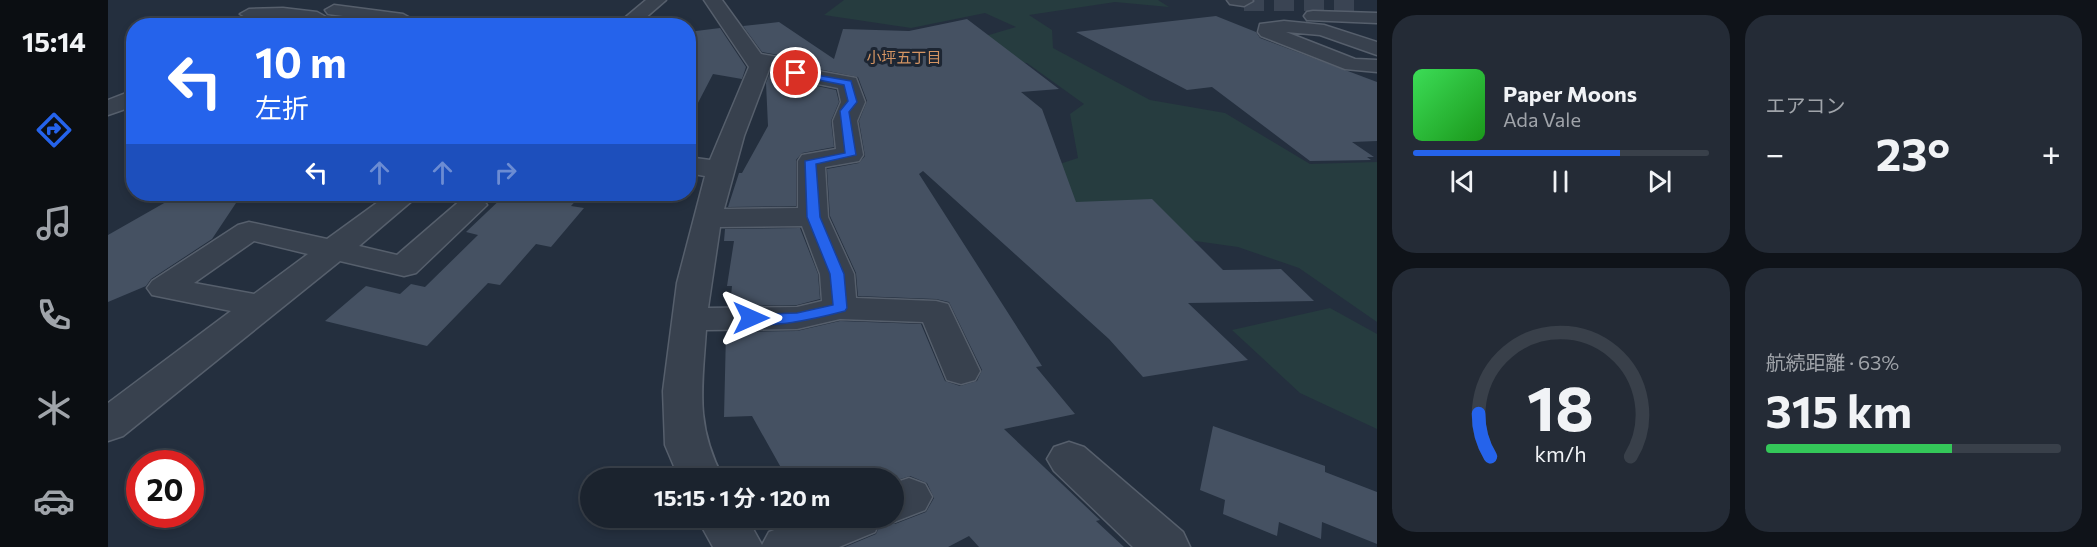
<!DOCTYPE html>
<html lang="ja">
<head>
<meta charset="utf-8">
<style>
  :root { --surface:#1b232e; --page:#242b36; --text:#f1f3f6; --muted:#a0a4aa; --line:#39404a; --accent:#2563eb }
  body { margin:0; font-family:Commissioner,"Noto Sans JP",sans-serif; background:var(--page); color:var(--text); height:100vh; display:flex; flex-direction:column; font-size:22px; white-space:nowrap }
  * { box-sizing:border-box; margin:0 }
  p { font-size:20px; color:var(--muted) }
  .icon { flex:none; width:33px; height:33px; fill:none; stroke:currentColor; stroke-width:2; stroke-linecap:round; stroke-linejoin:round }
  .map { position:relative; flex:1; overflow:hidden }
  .panel { display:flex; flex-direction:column; gap:15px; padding:15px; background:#0f1319; width:720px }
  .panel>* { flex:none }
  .guide { position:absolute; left:18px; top:18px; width:570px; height:183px; border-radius:24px; box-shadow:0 3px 9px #0003,0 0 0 2px var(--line); background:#2563eb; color:#fff; overflow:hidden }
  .speed { position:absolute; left:18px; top:450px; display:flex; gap:12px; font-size:30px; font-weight:700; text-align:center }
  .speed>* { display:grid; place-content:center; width:78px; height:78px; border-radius:50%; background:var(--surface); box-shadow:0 3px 9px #0003,0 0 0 2px var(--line); line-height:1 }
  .speed .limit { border:9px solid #d22; background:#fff; color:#111 }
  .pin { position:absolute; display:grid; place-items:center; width:51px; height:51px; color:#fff; margin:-26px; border:3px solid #fff; border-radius:50%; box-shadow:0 2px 6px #0007 }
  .me { position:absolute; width:66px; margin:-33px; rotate:90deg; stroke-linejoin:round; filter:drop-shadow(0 0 4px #0008) }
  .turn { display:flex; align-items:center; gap:21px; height:126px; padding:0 30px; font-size:27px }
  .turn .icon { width:78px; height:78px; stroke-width:2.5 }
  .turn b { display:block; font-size:42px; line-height:51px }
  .lanes { display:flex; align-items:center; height:57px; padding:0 30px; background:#0003; justify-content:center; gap:30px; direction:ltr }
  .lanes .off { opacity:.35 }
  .big { font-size:45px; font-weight:700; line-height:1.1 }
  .panel .tile { flex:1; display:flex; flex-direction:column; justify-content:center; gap:9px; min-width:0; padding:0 21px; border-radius:24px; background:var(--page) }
  .panel .dial { align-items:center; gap:0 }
  .dial svg { height:156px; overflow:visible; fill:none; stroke:var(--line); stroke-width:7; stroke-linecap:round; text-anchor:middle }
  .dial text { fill:var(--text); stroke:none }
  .song { display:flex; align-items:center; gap:18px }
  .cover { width:72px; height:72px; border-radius:9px; background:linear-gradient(135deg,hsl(130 70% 55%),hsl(120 70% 35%)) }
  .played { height:6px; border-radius:3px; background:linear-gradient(90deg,var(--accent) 70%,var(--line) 70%) }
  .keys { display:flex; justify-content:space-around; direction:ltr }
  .heat { display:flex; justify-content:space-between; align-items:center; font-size:33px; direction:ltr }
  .charge { height:9px; border-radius:4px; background:linear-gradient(90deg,#34c759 63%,var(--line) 0) }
  .panel .tiles { flex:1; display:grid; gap:15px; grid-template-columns:repeat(2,1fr) }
  .trip { position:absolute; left:472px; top:468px; width:324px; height:60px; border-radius:30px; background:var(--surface); box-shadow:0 3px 9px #0003,0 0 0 2px var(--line); font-weight:700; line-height:60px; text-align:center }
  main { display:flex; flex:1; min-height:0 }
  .menu { display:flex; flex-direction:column; width:108px; justify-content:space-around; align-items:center; background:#0b0e12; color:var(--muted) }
  .menu .icon { width:42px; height:42px }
  .menu .selected { color:var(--accent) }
  .menu b { font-size:27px; color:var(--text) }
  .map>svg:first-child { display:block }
  .green { fill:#263c3f }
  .building { fill:#455162 }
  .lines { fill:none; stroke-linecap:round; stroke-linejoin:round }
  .minor-tunnel { stroke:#3a4453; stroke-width:20; stroke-dasharray:20 10; stroke-linecap:butt }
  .minor-casing { stroke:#565f6c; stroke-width:3 }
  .minor { fill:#38414e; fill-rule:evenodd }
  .route { fill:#2563eb; stroke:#184099; stroke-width:1.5 }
  .labels { text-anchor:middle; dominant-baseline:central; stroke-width:6; stroke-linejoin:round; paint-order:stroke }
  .far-neighbourhood-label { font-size:15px; fill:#d59563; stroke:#1d2633 }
</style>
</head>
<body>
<main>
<nav class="menu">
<b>15:14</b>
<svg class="icon selected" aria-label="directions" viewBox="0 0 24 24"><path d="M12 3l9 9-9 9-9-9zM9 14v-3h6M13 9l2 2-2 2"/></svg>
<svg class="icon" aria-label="music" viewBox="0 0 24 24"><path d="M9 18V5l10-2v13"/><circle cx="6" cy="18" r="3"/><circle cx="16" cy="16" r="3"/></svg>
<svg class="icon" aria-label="phone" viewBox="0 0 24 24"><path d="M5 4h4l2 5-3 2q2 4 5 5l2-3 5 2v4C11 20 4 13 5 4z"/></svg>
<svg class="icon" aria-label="climate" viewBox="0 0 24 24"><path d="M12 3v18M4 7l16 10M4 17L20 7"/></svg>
<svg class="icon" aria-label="car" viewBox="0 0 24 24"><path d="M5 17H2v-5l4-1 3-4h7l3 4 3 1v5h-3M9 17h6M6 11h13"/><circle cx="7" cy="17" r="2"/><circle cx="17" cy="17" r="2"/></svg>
</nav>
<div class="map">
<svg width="1269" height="547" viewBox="0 0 1269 547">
  <rect width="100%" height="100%" fill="#242f3e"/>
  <path class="green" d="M 736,0 L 1050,0 L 1061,7 L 1007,2 L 921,15 L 944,30 L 945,48 L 1042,100 L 1117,113 L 1202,164 L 1269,162 L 1269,322 L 1191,268 L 1130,247 L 1016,231 L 961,227 L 924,173 L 970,158 L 962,114 L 976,104 L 919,63 L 852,57 L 864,40 L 908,27 L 877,13 L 803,28 L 716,15 Z
    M 1222,308 L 1269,334 L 1269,429 L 1192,393 L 1124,330 Z"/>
  <path class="building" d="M 1108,16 L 1148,32 L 1152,38 L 1269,82 L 1269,141 L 1244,142 L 1266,157 L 1259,157 L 1263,160 L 1202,161 L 1104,87 L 1079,90 L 968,32 Z
    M 859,19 L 951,89 L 913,92 L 934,109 L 968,202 L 1044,199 L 1115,270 L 1173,269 L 1206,301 L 1080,303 L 1140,360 L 1035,377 L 1001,339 L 815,171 L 811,174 L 934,366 L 928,367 L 967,414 L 896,429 L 992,520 L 988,521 L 1016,547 L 871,547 L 861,536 L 840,547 L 737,547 L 768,534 L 774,521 L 787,524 L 818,512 L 826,498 L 819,483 L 802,476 L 786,481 L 786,478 L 662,478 L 676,473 L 644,416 L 616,417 L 618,332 L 689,331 L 732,321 L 813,324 L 837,381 L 852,386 L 869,381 L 874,370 L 841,302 L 828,299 L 750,296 L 748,273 L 722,216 L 719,169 L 751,163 L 757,156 L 751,121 L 759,101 L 750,77 L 695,66 L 676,56 L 654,52 L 635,26 L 671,22 L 726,59 L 735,29 L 801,31 Z
    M 612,28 L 638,67 L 634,79 L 605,74 L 580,122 L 580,32 Z
    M 663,70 L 680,80 L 728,90 L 731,102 L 723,121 L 726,147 L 694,153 L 688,160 L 688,206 L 620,207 L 631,173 L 634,173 L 660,126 L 658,83 Z
    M 72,194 L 134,194 L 104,239 L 43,279 L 38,286 L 0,302 L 0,235 Z
    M 412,194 L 474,194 L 463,206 L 476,208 L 443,247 L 428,244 L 392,285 L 380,283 L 319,346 L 217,321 L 258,286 L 292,294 L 303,284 L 317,287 L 370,235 L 358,232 L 397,195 L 408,197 Z
    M 692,228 L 710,274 L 712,299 L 689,305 L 622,306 L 624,286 L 619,286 L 626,241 L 616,241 L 617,229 Z
    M 1105,426 L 1217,466 L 1217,472 L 1269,492 L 1269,544 L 1214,522 L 1213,539 L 1171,522 L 1169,536 L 1115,514 L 1117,500 L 1092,490 Z"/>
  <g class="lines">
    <path class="minor-tunnel" d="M 1136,1 L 1254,1"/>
    <defs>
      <path id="minor" d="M 538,0 L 558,0 L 528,26 L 507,26 Z
        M 596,0 L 614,0 L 653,54 L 676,58 L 694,68 L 748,78 L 757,102 L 749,121 L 755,155 L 751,161 L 717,167 L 720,217 L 746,274 L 748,298 L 828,301 L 840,304 L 872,371 L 867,380 L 853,384 L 839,380 L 815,322 L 732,319 L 689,329 L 598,330 C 594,389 587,424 615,478 L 571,478 L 557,445 L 555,391 L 569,283 L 597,176 L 580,173 L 580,157 L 602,160 L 641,67 ZM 662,67 L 680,78 L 730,88 L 733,102 L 725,121 L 728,149 L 694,155 L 690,161 L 690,208 L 616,209 L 636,136 ZM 694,226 L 712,274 L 714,301 L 689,307 L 600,308 L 612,227 Z
        M 1119,0 L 1144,0 L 1145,1 L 1136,6 L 1122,4 Z
        M 226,5 L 295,14 L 304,19 L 295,24 L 220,14 L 217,10 Z
        M 175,8 L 209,12 L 218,17 L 209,22 L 175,18 L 141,19 L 132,14 L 141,9 Z
        M 1205,11 L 1269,13 L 1269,23 L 1199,20 L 1196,16 L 1199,12 Z
        M 1176,21 L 1216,25 L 1269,42 L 1269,55 L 1212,35 L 1178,32 L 1247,59 L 1269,60 L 1269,72 L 1237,69 L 1153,36 L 1150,32 L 1152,24 Z
        M 26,90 L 26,106 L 0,115 L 0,100 Z
        M 281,194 L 312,194 L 251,246 L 289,255 L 354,199 L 364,196 L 374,199 L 379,205 L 308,273 L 296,276 L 232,261 L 15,436 L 0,441 L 0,403 L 123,311 L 44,295 L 39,288 L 44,281 L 130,225 L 141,222 L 219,239 ZM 146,241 L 200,254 L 146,294 L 86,283 Z
        M 961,442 L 976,447 L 1075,532 L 1082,547 L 1025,547 L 946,471 L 939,459 L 946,447 Z
        M 801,478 L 817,484 L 824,497 L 817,510 L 786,522 L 773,518 L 767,532 L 731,547 L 605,547 L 589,518 L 639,518 L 654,545 L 661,532 L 698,518 L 786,518 L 786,483 Z"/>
    </defs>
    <use href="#minor" class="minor-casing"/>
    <use href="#minor" class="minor"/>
  </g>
  <path class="route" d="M 685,71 L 743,81 L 749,102 L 741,112 L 748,155 L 708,164 L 712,217 L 736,274 L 739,308 L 737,311 C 718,316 648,334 635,318 L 637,315 L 689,313 L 725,305 L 722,274 L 699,217 L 697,161 L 737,153 L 732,111 L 740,101 L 736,85 L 685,75 Z"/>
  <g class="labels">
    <g class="far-neighbourhood-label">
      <text x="796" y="57">小坪五丁目</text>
    </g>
  </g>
</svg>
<div class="speed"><div class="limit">20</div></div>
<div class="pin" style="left:688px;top:73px;background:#d93025"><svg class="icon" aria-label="arrive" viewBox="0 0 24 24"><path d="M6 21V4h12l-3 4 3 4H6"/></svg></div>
<svg class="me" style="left:643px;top:318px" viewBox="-20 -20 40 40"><path d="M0-17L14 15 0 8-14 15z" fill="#2563eb" stroke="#fff" stroke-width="4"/></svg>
<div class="trip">15:15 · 1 分 · 120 m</div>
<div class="guide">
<div class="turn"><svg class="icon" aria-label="left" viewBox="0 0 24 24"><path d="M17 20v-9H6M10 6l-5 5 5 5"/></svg><div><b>10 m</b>左折</div></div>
<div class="lanes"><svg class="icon" aria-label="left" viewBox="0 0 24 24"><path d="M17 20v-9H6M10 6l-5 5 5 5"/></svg><svg class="icon off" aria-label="ahead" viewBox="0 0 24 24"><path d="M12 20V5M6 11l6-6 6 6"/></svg><svg class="icon off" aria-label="ahead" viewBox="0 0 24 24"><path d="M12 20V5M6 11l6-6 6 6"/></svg><svg class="icon off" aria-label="right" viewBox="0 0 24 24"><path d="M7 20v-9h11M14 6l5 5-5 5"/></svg></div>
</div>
</div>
<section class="panel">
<div class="tiles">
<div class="tile">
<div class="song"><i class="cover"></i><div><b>Paper Moons</b><p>Ada Vale</p></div></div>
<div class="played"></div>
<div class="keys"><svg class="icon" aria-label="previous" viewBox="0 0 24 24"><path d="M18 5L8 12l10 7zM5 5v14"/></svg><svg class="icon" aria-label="pause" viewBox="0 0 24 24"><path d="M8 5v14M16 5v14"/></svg><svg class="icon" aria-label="next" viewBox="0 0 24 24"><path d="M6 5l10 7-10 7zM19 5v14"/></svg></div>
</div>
<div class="tile"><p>エアコン</p>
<div class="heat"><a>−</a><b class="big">23°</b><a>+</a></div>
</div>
<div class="tile dial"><svg viewBox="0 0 100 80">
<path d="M14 69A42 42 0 1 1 86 69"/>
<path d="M14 69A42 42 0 0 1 8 47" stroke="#2563eb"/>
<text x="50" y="56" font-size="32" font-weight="700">18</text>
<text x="50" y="72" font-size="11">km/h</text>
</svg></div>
<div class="tile"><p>航続距離 · 63%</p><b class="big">315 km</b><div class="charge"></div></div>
</div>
</section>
</main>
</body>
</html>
